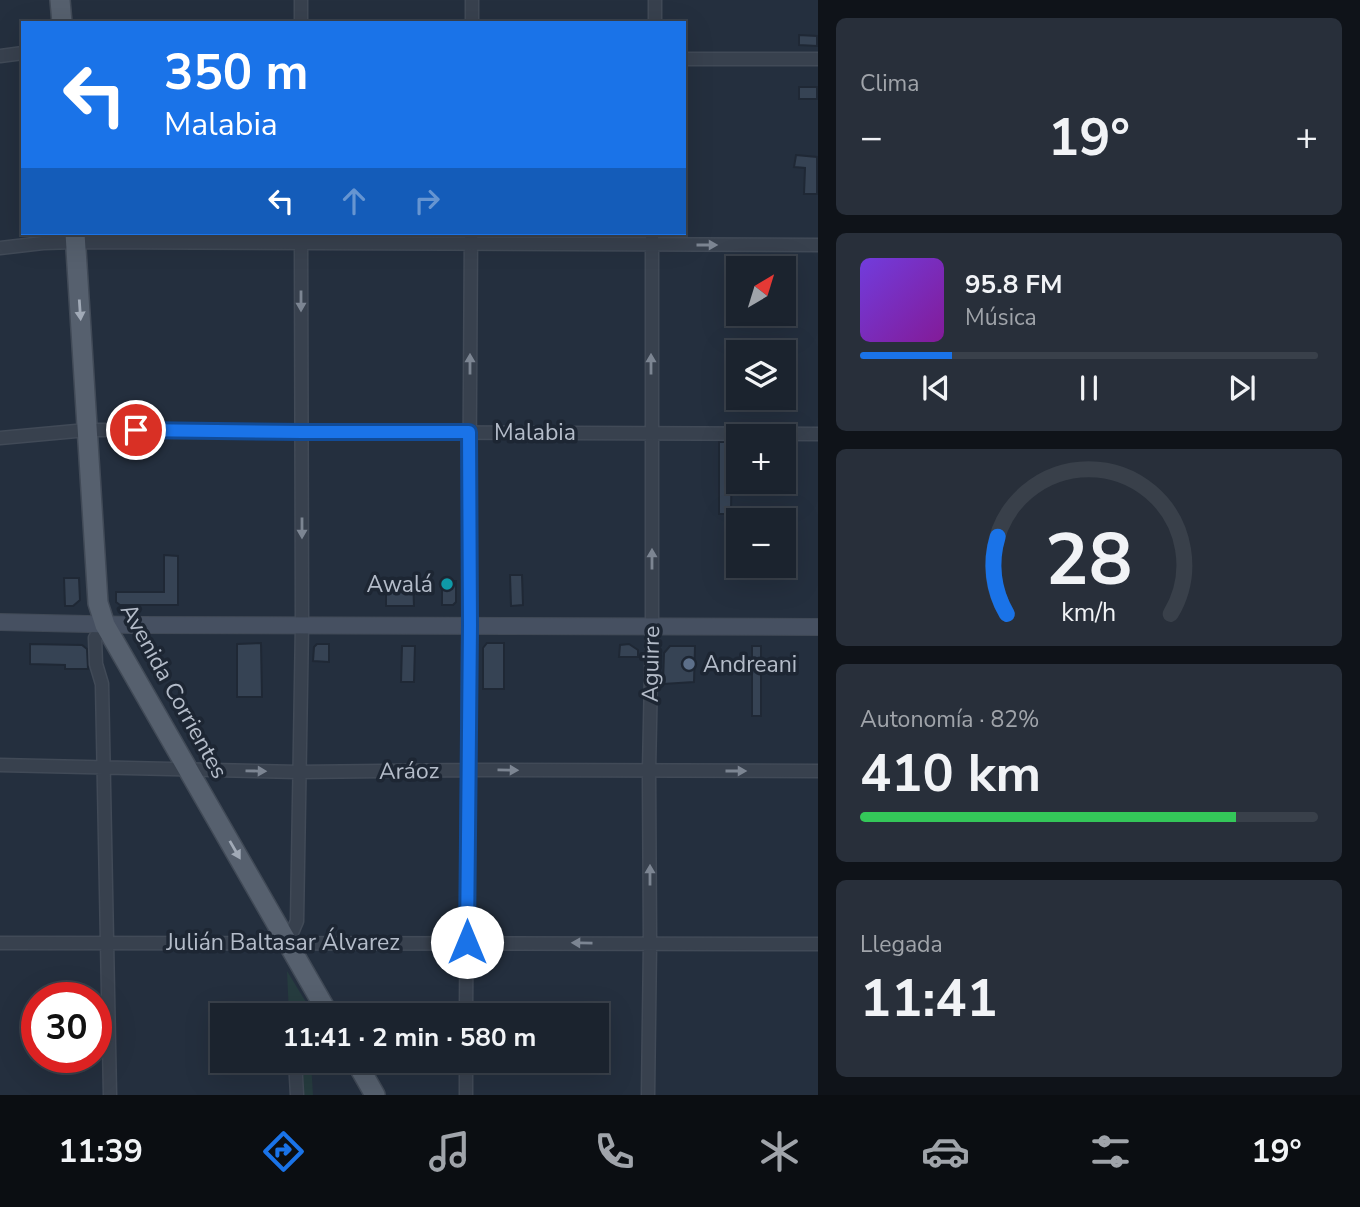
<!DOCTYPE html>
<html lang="es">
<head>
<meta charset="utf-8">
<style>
  :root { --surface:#1b232e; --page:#282f3a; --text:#f1f3f6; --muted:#a0a4aa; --line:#39404a; --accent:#1a73e8 }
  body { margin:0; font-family:"Nunito Sans",sans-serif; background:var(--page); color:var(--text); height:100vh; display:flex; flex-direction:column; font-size:26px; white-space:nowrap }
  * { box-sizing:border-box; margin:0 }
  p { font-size:23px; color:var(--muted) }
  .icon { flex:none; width:38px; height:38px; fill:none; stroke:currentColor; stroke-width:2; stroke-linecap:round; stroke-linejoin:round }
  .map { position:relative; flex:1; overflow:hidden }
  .sheet { display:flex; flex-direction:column; gap:18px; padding:18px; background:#0f1319; width:542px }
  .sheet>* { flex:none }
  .banner { position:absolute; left:21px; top:21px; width:665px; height:214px; border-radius:0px; box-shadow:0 7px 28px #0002,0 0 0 2px var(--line); background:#1a73e8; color:#fff; overflow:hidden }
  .needle { width:46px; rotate:38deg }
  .tools { position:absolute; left:726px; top:256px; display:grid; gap:14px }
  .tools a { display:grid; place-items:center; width:70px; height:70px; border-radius:0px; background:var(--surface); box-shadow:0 7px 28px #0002,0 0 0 2px var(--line); font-size:35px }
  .speed { position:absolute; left:21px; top:982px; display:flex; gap:14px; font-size:35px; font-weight:700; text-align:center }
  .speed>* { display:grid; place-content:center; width:91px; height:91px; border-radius:50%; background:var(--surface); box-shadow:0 7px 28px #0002,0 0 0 2px var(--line); line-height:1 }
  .speed .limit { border:10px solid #d22; background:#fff; color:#111 }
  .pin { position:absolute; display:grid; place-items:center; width:60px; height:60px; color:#fff; margin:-30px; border:4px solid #fff; border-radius:50%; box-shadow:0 2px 7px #0007 }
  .me { position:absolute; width:77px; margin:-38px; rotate:0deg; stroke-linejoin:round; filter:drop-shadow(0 0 5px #0008) }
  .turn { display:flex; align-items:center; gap:24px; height:147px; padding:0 28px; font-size:32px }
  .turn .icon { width:91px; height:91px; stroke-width:2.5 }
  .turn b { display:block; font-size:49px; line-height:60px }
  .lanes { display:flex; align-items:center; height:66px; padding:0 28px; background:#0003; justify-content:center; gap:35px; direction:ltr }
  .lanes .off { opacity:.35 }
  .big { font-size:52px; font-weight:700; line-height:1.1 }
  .sheet .card { flex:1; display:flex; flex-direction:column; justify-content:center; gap:10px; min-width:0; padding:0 24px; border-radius:10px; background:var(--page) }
  .sheet .dial { align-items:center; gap:0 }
  .dial svg { height:182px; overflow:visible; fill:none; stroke:var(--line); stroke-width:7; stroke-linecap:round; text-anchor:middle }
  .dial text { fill:var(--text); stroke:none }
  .song { display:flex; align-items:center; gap:21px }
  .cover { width:84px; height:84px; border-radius:10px; background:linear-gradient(135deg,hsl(260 70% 55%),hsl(290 70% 35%)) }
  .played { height:7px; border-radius:4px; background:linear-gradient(90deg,var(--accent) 20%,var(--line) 20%) }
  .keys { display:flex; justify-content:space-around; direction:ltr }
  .heat { display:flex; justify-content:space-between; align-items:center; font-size:38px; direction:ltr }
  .charge { height:10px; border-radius:5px; background:linear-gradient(90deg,#34c759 82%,var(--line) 0) }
  .trip { position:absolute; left:210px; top:1003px; width:399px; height:70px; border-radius:0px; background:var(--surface); box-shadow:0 7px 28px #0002,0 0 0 2px var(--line); font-weight:700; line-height:70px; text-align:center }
  .tab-bar { display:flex; height:112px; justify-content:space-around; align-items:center; background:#0b0e12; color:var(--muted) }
  .tab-bar .icon { width:49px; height:49px }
  .tab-bar .active { color:var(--accent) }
  .tab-bar b { font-size:32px; color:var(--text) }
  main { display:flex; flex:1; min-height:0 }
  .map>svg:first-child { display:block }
  .green { fill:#263c3f }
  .building { fill:#364354; stroke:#1f2835; stroke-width:2 }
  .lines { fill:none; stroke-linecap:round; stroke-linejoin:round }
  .street-casing { stroke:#414a57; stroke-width:15 }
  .secondary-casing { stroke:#414a57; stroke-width:18 }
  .primary-casing { stroke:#414a57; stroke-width:22 }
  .street { stroke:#38414e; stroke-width:12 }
  .secondary { stroke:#465061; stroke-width:16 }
  .primary { stroke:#56606e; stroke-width:19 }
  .oneway { fill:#7c8592 }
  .oneway2 { fill:#a1aab7 }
  .route-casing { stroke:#114b97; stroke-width:18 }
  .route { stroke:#1a73e8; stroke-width:12 }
  .culture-dot { fill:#0f9aa8; stroke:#1d2633; stroke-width:2.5 }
  .service-dot { fill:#5c6f8a; stroke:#1d2633; stroke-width:2.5 }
  .labels { text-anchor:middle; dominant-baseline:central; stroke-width:7; stroke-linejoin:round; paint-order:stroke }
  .street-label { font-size:23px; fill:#b4bcc9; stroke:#1d2633 }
  .poi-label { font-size:23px; fill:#b4bcc9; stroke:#1d2633; text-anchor:end }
</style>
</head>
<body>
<main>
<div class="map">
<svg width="818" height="1095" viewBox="0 0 818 1095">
  <rect width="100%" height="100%" fill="#242f3e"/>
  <path class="green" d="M 287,971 L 309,1007 L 298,1015 L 289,1015 Z
    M 298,1061 L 311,1061 L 313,1095 L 300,1095 Z"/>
  <path class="building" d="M 799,35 L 817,36 L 817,46 L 799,45 Z
    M 799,87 L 817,87 L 817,99 L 799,99 Z
    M 796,155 L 817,157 L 817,194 L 804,194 L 805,168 L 794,167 Z
    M 719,442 L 732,442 L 731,514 L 719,514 Z
    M 164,555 L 178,556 L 178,605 L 120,605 L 116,602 L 116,592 L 164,592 Z
    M 510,575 L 522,575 L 523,605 L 511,606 Z
    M 64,578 L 79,578 L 80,600 L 73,606 L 65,606 Z
    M 386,578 L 413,578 L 414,606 L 386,606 Z
    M 442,581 L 456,581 L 456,602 L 453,605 L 442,605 Z
    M 261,643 L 262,697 L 237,697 L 237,644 Z
    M 504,643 L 504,689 L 483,689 L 483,648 L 487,643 Z
    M 30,644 L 82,645 L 87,649 L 88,669 L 65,669 L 65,665 L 30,664 Z
    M 317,644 L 329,644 L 329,662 L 313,661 L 314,647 Z
    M 629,644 L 638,650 L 638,657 L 619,657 L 620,645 Z
    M 402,646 L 415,646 L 414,682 L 401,682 Z
    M 670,646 L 695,646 L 694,682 L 663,684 L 664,653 Z
    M 752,646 L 761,646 L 761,716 L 752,716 Z"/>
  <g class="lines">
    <defs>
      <path id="street" d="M 655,0 L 655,23
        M 301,23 L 301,0
        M 472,23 L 472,0
        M 0,56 L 23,53
        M 684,59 L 818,59
        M 0,248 L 43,243 L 76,242 L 818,245
        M 0,438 L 87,430 L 115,430 L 302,432 L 818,434
        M 105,625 L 95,638 L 96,664 L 102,684 L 110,1095
        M 0,765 L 299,772 L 468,770 L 818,771
        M 288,942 L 297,921 L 302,625 L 301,233
        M 0,943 L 818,944
        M 304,1015 L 323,1004
        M 466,1015 L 471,233
        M 295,1060 L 297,1095
        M 466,1095 L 466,1060
        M 648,1095 L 650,944 L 649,771 L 652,627 L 652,233"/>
      <path id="secondary" d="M 0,622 L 131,625 L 818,627"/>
      <path id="primary" d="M 60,0 L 62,23
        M 75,233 L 98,603 L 105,625 L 329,1015
        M 355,1060 L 375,1095"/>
    </defs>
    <use href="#street" class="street-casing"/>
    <use href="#secondary" class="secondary-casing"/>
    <use href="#primary" class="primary-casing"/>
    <use href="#street" class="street"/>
    <use href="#secondary" class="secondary"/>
    <use href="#primary" class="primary"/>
  </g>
  <defs><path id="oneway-solid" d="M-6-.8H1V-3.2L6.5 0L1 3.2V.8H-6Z" transform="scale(1.75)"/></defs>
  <g class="oneway">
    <use href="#oneway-solid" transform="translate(707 245)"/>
    <use href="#oneway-solid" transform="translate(301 301) rotate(90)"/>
    <use href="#oneway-solid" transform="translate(470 364) rotate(-90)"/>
    <use href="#oneway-solid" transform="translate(651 364) rotate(-90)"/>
    <use href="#oneway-solid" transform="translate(302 528) rotate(90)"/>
    <use href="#oneway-solid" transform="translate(652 559) rotate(-90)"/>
    <use href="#oneway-solid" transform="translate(508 770) rotate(1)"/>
    <use href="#oneway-solid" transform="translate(256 771) rotate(1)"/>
    <use href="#oneway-solid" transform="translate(736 771)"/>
    <use href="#oneway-solid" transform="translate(650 875) rotate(-90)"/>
    <use href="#oneway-solid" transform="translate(582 943) rotate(-179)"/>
  </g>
  <g class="oneway2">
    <use href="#oneway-solid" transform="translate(80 310) rotate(86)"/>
    <use href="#oneway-solid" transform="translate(235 850) rotate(60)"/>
  </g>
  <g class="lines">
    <defs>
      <path id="route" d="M 136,430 L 302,432 L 469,432 L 470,625 L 467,942"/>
    </defs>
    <use href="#route" class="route-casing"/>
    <use href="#route" class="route"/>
  </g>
  <circle class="culture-dot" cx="447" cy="584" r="7"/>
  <circle class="service-dot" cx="689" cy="664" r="7"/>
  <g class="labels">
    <g class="street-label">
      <text x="535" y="432">Malabia</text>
      <text transform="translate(651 664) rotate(-89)">Aguirre</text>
      <text transform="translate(174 691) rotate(61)">Avenida Corrientes</text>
      <text transform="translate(409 771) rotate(-1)">Aráoz</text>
      <text x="283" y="942">Julián Baltasar Álvarez</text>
    </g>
    <g class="poi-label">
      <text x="433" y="584">Awalá</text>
      <text x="703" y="664" text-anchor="start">Andreani</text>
    </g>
  </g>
</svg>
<div class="tools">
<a><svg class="needle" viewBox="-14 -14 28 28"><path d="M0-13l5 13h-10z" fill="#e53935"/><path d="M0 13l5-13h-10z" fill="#a0a4aa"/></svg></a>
<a><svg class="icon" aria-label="layers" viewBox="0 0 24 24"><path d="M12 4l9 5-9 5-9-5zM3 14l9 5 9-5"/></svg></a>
<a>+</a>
<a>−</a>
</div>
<div class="speed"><div class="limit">30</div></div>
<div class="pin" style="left:136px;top:430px;background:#d93025"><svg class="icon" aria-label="arrive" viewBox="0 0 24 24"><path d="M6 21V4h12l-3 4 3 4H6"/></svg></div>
<svg class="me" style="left:467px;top:942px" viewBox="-20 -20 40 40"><circle r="19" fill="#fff"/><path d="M0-13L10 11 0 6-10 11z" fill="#1a73e8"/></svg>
<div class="trip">11:41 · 2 min · 580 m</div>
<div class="banner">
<div class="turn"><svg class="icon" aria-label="left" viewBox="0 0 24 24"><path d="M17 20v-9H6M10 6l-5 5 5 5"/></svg><div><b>350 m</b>Malabia</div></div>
<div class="lanes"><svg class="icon" aria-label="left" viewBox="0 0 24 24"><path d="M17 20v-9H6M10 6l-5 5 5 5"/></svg><svg class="icon off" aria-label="ahead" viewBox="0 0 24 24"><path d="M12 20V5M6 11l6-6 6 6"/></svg><svg class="icon off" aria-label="right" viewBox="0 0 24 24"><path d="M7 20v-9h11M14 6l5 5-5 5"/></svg></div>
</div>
</div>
<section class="sheet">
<div class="card"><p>Clima</p>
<div class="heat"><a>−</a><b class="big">19°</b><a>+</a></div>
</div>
<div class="card">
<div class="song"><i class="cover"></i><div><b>95.8 FM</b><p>Música</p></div></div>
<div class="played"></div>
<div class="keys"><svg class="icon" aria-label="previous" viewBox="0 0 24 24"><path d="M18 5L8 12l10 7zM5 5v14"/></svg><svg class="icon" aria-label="pause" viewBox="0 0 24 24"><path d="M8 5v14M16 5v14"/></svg><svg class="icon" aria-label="next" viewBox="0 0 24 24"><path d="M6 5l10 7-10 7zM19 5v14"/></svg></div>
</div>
<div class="card dial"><svg viewBox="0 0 100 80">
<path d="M14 69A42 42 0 1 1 86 69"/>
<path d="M14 69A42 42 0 0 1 10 35" stroke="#1a73e8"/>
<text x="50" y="56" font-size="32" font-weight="700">28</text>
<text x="50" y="72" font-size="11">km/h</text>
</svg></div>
<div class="card"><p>Autonomía · 82%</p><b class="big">410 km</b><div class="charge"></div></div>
<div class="card"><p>Llegada</p><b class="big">11:41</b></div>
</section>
</main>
<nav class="tab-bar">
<b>11:39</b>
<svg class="icon active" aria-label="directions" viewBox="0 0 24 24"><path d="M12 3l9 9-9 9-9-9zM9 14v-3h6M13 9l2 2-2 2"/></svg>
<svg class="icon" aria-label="music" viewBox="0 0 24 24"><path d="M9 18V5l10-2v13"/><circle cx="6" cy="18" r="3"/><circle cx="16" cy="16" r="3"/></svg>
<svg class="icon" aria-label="phone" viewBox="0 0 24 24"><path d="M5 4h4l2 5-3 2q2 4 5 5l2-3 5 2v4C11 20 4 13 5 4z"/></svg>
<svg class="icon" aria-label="climate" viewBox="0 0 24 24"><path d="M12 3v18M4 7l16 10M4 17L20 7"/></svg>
<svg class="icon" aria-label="car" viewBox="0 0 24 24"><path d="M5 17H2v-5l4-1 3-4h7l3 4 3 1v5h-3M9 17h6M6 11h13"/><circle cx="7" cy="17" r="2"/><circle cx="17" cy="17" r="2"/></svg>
<svg class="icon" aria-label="filters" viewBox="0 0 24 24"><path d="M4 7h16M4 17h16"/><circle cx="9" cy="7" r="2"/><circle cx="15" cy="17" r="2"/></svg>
<b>19°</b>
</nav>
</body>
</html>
